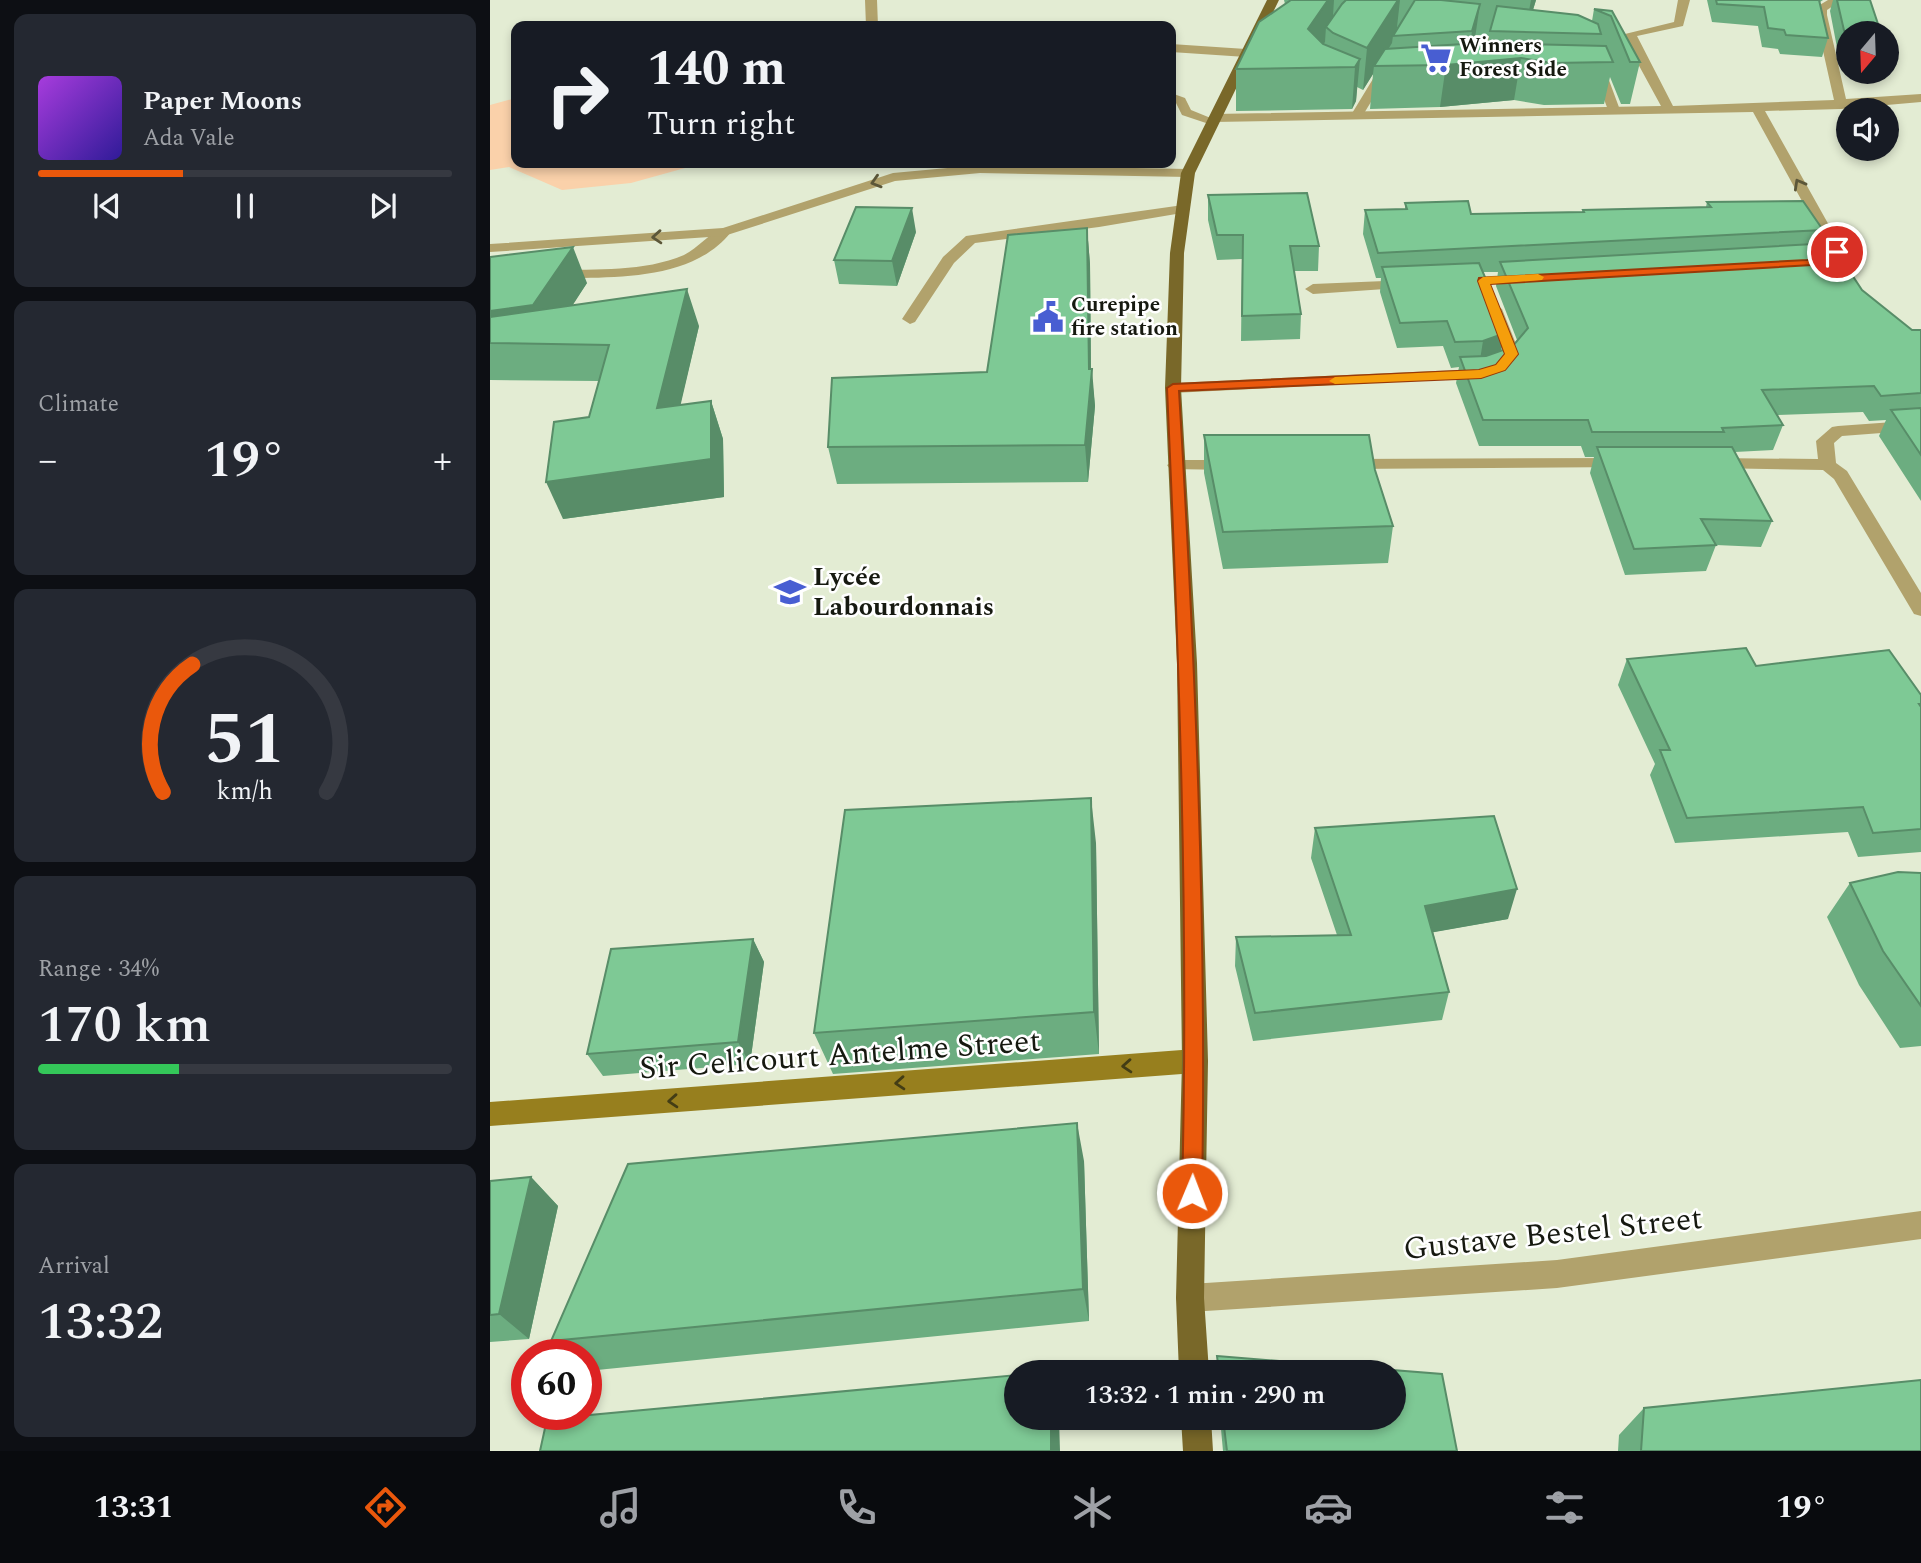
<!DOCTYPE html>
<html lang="en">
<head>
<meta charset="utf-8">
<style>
  :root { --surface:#171b24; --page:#242831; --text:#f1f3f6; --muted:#9ea1a6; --line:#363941; --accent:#ea580c }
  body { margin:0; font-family:Spectral,serif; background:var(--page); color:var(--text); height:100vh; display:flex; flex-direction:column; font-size:26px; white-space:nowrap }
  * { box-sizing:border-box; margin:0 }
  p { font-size:23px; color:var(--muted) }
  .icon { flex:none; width:38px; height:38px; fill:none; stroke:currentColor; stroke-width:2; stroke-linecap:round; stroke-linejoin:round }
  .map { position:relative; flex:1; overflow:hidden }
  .details { display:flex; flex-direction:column; gap:14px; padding:14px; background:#0d0f14; width:490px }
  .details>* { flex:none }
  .top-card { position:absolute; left:21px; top:21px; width:665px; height:147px; border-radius:14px; box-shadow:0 4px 10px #0003; background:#171b24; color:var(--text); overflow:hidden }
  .needle { width:46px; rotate:199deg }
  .fabs { position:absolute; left:1346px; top:21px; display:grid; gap:14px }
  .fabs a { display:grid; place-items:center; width:63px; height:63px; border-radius:50%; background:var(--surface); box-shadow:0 4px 10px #0003; font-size:35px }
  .speed { position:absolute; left:21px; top:1339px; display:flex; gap:14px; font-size:35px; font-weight:700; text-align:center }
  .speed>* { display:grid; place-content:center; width:91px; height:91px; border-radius:50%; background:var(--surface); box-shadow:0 4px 10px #0003; line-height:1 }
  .speed .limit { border:10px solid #d22; background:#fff; color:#111 }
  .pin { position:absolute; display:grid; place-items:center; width:60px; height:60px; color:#fff; margin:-30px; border:4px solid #fff; border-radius:50%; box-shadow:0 2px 7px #0007 }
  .me { position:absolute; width:77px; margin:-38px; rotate:1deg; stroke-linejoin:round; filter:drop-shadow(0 0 5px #0008) }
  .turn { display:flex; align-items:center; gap:24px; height:147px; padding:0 21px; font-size:32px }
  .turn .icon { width:91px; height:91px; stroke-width:2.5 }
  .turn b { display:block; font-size:49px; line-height:60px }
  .big { font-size:52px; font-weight:600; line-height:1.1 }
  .details .widget { flex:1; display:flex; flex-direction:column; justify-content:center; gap:10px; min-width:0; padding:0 24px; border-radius:14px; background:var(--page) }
  .details .dial { align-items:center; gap:0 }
  .dial svg { height:182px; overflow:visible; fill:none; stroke:var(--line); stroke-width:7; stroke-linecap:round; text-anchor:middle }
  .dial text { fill:var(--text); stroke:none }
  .song { display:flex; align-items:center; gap:21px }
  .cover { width:84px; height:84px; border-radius:10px; background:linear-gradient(135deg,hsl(280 70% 55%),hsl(250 70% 35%)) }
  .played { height:7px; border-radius:4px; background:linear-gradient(90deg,var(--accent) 35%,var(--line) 35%) }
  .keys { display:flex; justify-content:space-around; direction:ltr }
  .heat { display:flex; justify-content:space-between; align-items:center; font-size:38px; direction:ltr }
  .charge { height:10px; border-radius:5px; background:linear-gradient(90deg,#34c759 34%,var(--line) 0) }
  .trip { position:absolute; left:514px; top:1360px; width:402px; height:70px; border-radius:35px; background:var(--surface); box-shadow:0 4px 10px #0003; font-weight:600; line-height:70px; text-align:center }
  .menu { display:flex; height:112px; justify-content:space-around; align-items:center; background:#090b0e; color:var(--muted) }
  .menu .icon { width:49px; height:49px }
  .menu .selected { color:var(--accent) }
  .menu b { font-size:32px; color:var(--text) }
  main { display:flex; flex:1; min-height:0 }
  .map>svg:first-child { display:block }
  .green { fill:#fad1aa }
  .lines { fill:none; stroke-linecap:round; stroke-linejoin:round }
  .lane { fill:#b1a26c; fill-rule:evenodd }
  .street { fill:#b1a26c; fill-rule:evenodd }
  .secondary { fill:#977f1e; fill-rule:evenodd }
  .primary { fill:#796829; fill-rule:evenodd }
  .wall { fill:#6cad80; fill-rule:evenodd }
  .shaded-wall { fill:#588d68 }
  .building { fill:#7ec995; stroke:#588d68; stroke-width:2 }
  .oneway { stroke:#5c5739 }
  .oneway2 { stroke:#433d15 }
  .route { fill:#ea580c; stroke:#983908; stroke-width:2 }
  .slow { fill:#f59e0b }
  .labels { text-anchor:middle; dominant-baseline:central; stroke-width:5; stroke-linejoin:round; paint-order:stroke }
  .far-poi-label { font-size:21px; font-weight:bold; fill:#161910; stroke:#fff; text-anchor:start }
  .poi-label { font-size:26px; font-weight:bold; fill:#161910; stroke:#fff; text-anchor:start }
  .near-street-label { font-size:32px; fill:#161910; stroke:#fff }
</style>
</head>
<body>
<main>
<section class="details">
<div class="widget">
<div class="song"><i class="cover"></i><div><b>Paper Moons</b><p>Ada Vale</p></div></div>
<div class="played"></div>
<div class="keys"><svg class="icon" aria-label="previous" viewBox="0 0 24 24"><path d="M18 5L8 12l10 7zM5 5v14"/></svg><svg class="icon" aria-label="pause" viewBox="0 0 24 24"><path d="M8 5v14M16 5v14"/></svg><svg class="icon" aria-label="next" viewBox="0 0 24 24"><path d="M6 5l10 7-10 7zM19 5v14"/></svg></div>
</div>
<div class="widget"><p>Climate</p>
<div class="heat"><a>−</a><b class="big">19°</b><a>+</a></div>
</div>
<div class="widget dial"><svg viewBox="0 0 100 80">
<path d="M14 69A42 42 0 1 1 86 69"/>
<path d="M14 69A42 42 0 0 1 27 13" stroke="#ea580c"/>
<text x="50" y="56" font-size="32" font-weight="700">51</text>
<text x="50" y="72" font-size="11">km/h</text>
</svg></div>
<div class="widget"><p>Range · 34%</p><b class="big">170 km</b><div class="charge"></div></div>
<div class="widget"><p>Arrival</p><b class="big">13:32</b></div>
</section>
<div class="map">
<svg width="1431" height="1451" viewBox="0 0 1431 1451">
  <rect width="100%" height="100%" fill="#e3ecd3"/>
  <path class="green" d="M 26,98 L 26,163 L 213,163 L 141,183 L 72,190 L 19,167 L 0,170 L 0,105 Z"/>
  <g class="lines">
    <path class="lane" d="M 958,33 L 1027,41 L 1033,44 L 1027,47 L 954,38 L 954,34 Z
      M 681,44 L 756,49 L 762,53 L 756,57 L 681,52 Z
      M 1103,61 L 1113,64 L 1130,110 L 1128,113 L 1124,114 L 1118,110 L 1101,64 Z
      M 895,65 L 901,69 L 873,115 L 867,119 L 863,118 L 861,115 L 889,69 Z
      M 681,93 L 695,98 L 701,110 L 728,121 L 722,125 L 692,115 L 686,103 L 681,101 Z
      M 693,205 L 700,209 L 698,212 L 609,227 L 485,243 L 464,263 L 425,322 L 420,324 L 412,319 L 453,257 L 476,236 Z
      M 234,228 L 241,232 C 207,275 144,277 93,278 C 82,278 65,282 57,274 L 64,270 C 106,269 154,272 194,255 C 208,248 220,232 234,228 Z"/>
    <path class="street" d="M 375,0 L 387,0 L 388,26 L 376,26 Z
      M 1188,0 L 1200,0 L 1193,26 L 1147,36 L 1183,106 L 1344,100 L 1325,15 L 1328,6 L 1338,0 L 1352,0 L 1337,10 L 1337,15 L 1356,99 L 1431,94 L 1431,102 L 1351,109 L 1275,111 L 1354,252 L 1344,264 L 1329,266 L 1322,262 L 1324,259 L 1335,257 L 1340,252 L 1263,112 L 724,122 L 718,118 L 724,114 L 1171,106 L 1135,40 L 1135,34 L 1184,22 Z
      M 490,165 L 698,169 L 705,173 L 698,177 L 490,173 L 405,181 L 234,236 L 0,252 L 0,244 L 233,228 L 403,173 Z
      M 1034,274 L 1039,275 L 1041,278 L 1039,281 L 969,286 L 962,282 L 969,278 Z
      M 919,280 L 924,281 L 926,284 L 924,287 L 823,294 L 815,289 L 823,284 Z
      M 1004,304 L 1012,309 L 1030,354 L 1016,370 L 997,377 L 683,393 L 675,388 L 683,383 L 989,369 L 1004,364 L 1014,353 L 996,309 Z
      M 1431,420 L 1431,430 L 1352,436 L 1344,443 L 1346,463 L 1357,471 L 1431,593 L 1431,616 L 1424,614 L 1344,479 L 1333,470 L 1223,468 L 1214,463 L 1223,458 L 1328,459 L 1326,441 L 1342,427 L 1348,426 Z
      M 1132,458 L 1141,463 L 1138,467 L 856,469 L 847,464 L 856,459 Z
      M 686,460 L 743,460 L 752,465 L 743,470 L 680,469 L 677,465 Z
      M 1431,1211 L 1431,1239 L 1067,1288 L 700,1312 L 690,1308 L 686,1298 L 690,1288 L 700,1284 L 1067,1260 Z"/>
    <path class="secondary" d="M 705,1049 L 714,1053 L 718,1061 L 714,1069 L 705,1073 L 0,1126 L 0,1102 Z"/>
    <path class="primary" d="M 777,0 L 789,0 L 705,173 L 694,253 L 691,388 L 707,663 L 718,1061 L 714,1298 L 719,1372 L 689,1372 L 686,1298 L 692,1061 L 687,663 L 675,388 L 680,253 L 691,173 Z
      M 691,1418 L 721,1418 L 723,1451 L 693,1451 Z"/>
  </g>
  <path class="wall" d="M 794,0 L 1046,0 L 1043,10 L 1102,21 L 1104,9 L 1122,11 L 1150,62 L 1140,104 L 1131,104 L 1120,77 L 1114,104 L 1054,105 L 1024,100 L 950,107 L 880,109 L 883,74 L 873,90 L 867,87 L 866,101 L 862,109 L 746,111 L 746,69 L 795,4 ZM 985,35 L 999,36 L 998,43 L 984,43 Z
    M 1217,0 L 1333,0 L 1330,2 L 1338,38 L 1332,57 L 1290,54 L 1288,49 L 1272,47 L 1268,26 L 1222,22 Z
    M 1343,0 L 1380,0 L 1358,33 L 1358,59 L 1349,58 L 1340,11 Z
    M 718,195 L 829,246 L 828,271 L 804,271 L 811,314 L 810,339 L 751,341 L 752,259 L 727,260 L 718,220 Z
    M 1217,202 L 1333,230 L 1328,243 L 1372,290 L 1422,330 L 1431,330 L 1431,501 L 1389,436 L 1396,420 L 1379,421 L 1373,412 L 1287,415 L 1293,425 L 1283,450 L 1245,452 L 1282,521 L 1271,547 L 1226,545 L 1216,571 L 1135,575 L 1100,473 L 1104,457 L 1095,457 L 1091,446 L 989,446 L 966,383 L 969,367 L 961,368 L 953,346 L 907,348 L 890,292 L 891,278 L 886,278 L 873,234 L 875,210 L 915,209 L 915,203 L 981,214 L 1092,212 L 1093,210 L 1216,207 ZM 993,272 L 1008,272 L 1006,286 L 1027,340 L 1022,347 L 1011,351 Z
    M 597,228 L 600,264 L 601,369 L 605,406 L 598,482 L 347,484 L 338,447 L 497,372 Z
    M 426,232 L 407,286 L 349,284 L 344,260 Z
    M 0,257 L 97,283 L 82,305 L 209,326 L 190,405 L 221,401 L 233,439 L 234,497 L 73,519 L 109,381 L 0,380 Z
    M 714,435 L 885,470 L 903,526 L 898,563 L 733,569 L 714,473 Z
    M 1137,659 L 1266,666 L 1431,695 L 1431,852 L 1368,857 L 1358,832 L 1185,843 L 1160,775 L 1165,764 L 1128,685 Z
    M 825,828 L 1018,919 L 943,932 L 959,992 L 952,1020 L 763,1041 L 745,966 L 746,937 L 847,935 L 821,858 Z
    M 606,843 L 609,1054 L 343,1074 L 324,1033 Z
    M 1431,873 L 1431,1046 L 1410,1048 L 1369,985 L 1337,917 L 1360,883 Z
    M 263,939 L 274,962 L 260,1064 L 113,1076 L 97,1054 Z
    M 594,1161 L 599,1321 L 97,1371 L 96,1370 L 96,1354 L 77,1354 L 61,1341 Z
    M 41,1177 L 68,1206 L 39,1339 L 0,1342 L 0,1181 Z
    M 727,1356 L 952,1374 L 967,1451 L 733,1451 L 730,1418 L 905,1418 L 905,1372 L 727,1372 Z
    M 1154,1408 L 1431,1451 L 1128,1451 L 1129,1435 Z"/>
  <path class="shaded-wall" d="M 838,0 L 844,0 L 842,32 L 836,27 L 835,42 L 817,67 L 818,29 Z
    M 908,0 L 910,0 L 906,36 L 903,36 L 902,43 L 888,66 L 884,66 L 883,74 L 873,90 L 877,48 Z
    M 1041,0 L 1046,0 L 1036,32 L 1035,32 Z
    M 990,4 L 984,45 L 1031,58 L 1024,100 L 950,107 L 956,65 L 977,63 L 982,31 Z
    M 870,59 L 866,101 L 862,109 L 865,67 Z
    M 422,208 L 426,232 L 407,286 L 402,261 Z
    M 597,228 L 600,264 L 601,377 L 602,369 L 605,406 L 598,482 L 595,445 Z
    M 83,247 L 97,283 L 59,342 L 0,343 L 0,311 Z
    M 197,289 L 209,326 L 181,446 L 167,408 Z
    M 1016,327 L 1011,352 L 989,366 L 993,341 Z
    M 221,401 L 233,439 L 234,497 L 73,519 L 56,482 Z
    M 601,798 L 606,843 L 609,1054 L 604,1012 Z
    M 1027,889 L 1018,919 L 928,935 L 935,906 Z
    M 263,939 L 274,962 L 260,1064 L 248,1042 Z
    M 587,1123 L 594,1161 L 599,1321 L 593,1289 Z
    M 41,1177 L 68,1206 L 39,1339 L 9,1314 Z
    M 561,1418 L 569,1418 L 570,1451 L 561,1451 Z"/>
  <path class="building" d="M 801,0 L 838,0 L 818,29 L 833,44 L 870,59 L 865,67 L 746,69 L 769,22 Z
    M 856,0 L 908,0 L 877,48 L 843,33 L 836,27 L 852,4 Z
    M 925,0 L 951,0 L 990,4 L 982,31 L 903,36 Z
    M 1226,0 L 1329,0 L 1338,38 L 1296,35 L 1294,30 L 1278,28 L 1274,7 L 1227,4 Z
    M 1347,0 L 1380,0 L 1391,33 L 1358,33 L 1358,39 L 1356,39 Z
    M 1007,6 L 1088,15 L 1108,24 L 1111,34 L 1000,31 Z
    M 1104,9 L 1122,11 L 1150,62 L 1140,62 L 1121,16 Z
    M 989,43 L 1116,46 L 1123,62 L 1062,63 L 1031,58 L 956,65 L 884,66 L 895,49 Z
    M 817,193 L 829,246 L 800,246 L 811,314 L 752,316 L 753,235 L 727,235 L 718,195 Z
    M 978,201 L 981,214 L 1094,212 L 1093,210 L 1221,207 L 1217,202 L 1313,201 L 1333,230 L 888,253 L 875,210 L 917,209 L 915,203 Z
    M 366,207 L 422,208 L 402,261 L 344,260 Z
    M 597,228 L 599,369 L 602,369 L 595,445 L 338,447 L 342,378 L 497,372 L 518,235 Z
    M 1341,243 L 1372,290 L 1422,330 L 1431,330 L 1431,393 L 1391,396 L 1384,386 L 1272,390 L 1293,425 L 1232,428 L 1234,432 L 1102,432 L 1098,420 L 993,420 L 970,357 L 996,356 L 1022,347 L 1038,328 L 1010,262 Z
    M 83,247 L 43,305 L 0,311 L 0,257 Z
    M 989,263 L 1016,327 L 1007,336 L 993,341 L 965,342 L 957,321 L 910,323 L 892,267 Z
    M 197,289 L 167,408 L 221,401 L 221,459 L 56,482 L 64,422 L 99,417 L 119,345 L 0,343 L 0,317 Z
    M 1431,408 L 1431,455 L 1401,410 Z
    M 714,435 L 879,435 L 885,470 L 903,526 L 733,532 Z
    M 1107,447 L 1242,447 L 1282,521 L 1211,519 L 1226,545 L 1144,549 Z
    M 1256,648 L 1266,666 L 1399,650 L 1431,695 L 1431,704 L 1429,704 L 1431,707 L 1431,829 L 1383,833 L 1373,807 L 1197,818 L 1170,750 L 1180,750 L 1137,659 Z
    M 601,798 L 604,1012 L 324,1033 L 355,810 Z
    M 1004,816 L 1027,889 L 935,906 L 959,992 L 765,1013 L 746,937 L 861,935 L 825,828 Z
    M 1408,872 L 1431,873 L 1431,1006 L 1393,951 L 1360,883 Z
    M 263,939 L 248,1042 L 97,1054 L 121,949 Z
    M 587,1123 L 593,1289 L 61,1341 L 138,1164 Z
    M 41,1177 L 9,1314 L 0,1315 L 0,1181 Z
    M 727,1356 L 952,1374 L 967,1451 L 737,1451 L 733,1418 L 905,1418 L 905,1372 L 729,1372 Z
    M 527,1375 L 527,1418 L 561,1418 L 561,1451 L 50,1451 L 57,1419 Z
    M 1431,1380 L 1431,1451 L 1151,1451 L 1154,1408 Z"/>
  <defs><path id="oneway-chevron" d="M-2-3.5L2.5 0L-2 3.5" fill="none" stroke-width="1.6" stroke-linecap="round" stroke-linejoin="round" transform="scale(1.75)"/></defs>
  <g class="oneway">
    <use href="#oneway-chevron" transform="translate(386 182) rotate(163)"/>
    <use href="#oneway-chevron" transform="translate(1309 184) rotate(-119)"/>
    <use href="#oneway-chevron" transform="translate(167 237) rotate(176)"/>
  </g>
  <g class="oneway2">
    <use href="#oneway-chevron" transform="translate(637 1066) rotate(176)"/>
    <use href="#oneway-chevron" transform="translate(410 1083) rotate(176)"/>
    <use href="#oneway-chevron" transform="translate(183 1101) rotate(176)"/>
  </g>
  <path class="route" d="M 1343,249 L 1352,252 L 1339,264 L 1000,284 L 1028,354 L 1015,370 L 991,378 L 689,391 C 705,658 717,925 712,1193 L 709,1200 L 702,1203 L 695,1200 L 692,1193 C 699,924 689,656 677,388 L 683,384 L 989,370 L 1006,365 L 1015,354 L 988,281 L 989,278 L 1317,260 L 1336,258 Z"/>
  <path class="slow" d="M 1048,274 L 1054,277 L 1052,280 L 1000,284 L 1028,354 L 1015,370 L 991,378 L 845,384 L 839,381 L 845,377 L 989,370 L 1006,365 L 1015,354 L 988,281 L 993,277 Z"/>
  <defs>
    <symbol id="supermarket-bare" viewBox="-9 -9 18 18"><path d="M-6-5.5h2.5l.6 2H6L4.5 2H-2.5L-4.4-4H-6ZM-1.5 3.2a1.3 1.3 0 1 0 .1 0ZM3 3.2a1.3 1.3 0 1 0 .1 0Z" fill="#485ed2" stroke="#fff" stroke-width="2.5" paint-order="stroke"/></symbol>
    <symbol id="civic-bare" viewBox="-9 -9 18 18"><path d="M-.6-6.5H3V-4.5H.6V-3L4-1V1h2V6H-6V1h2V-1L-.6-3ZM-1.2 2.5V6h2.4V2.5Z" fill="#485ed2" stroke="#fff" stroke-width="2.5" paint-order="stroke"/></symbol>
    <symbol id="school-bare" viewBox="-9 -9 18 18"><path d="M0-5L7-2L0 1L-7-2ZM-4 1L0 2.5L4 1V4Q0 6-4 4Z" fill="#485ed2" stroke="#fff" stroke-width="2.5" paint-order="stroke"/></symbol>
  </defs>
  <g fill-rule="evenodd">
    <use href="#supermarket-bare" x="924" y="36" width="44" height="44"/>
    <use href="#civic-bare" x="536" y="295" width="44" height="44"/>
    <use href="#school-bare" x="278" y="570" width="44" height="44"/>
  </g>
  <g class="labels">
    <g class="far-poi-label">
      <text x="969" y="46">Winners<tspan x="969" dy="24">Forest Side</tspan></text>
      <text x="581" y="305">Curepipe<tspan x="581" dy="24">fire station</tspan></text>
    </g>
    <g class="poi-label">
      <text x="323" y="577">Lycée<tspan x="323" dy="30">Labourdonnais</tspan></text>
    </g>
    <g class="near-street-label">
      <text transform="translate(350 1055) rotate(-4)">Sir Celicourt Antelme Street</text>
      <text transform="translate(1063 1234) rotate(-6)">Gustave Bestel Street</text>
    </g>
  </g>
</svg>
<div class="fabs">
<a><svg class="needle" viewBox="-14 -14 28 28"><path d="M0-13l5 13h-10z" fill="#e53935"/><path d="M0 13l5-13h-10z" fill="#9ea1a6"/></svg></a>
<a><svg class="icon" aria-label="sound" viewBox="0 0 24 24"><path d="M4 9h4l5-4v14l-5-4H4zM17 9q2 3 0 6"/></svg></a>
</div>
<div class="speed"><div class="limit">60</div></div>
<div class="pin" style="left:1347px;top:252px;background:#d93025"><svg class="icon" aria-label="arrive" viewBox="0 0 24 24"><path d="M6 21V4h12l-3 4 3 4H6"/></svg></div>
<svg class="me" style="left:702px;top:1193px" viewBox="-20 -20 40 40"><circle r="17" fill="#ea580c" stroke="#fff" stroke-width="3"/><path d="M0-11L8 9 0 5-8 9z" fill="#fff"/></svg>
<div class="trip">13:32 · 1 min · 290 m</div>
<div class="top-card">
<div class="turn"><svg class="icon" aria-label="right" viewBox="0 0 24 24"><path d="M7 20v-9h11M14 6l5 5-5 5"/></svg><div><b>140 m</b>Turn right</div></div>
</div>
</div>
</main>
<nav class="menu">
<b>13:31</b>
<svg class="icon selected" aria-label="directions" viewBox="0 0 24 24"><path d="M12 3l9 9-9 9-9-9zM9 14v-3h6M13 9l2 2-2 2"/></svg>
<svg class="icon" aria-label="music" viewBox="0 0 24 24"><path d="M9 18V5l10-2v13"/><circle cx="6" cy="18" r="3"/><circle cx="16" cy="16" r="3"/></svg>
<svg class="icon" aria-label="phone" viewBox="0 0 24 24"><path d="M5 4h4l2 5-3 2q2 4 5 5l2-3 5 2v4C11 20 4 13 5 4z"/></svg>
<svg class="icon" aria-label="climate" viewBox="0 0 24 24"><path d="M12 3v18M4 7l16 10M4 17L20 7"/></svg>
<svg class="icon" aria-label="car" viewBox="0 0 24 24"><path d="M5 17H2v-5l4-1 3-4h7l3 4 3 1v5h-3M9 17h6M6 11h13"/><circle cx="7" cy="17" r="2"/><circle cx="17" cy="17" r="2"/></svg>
<svg class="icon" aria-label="filters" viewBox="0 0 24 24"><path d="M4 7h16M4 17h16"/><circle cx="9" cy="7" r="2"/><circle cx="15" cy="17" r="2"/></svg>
<b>19°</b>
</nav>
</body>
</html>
